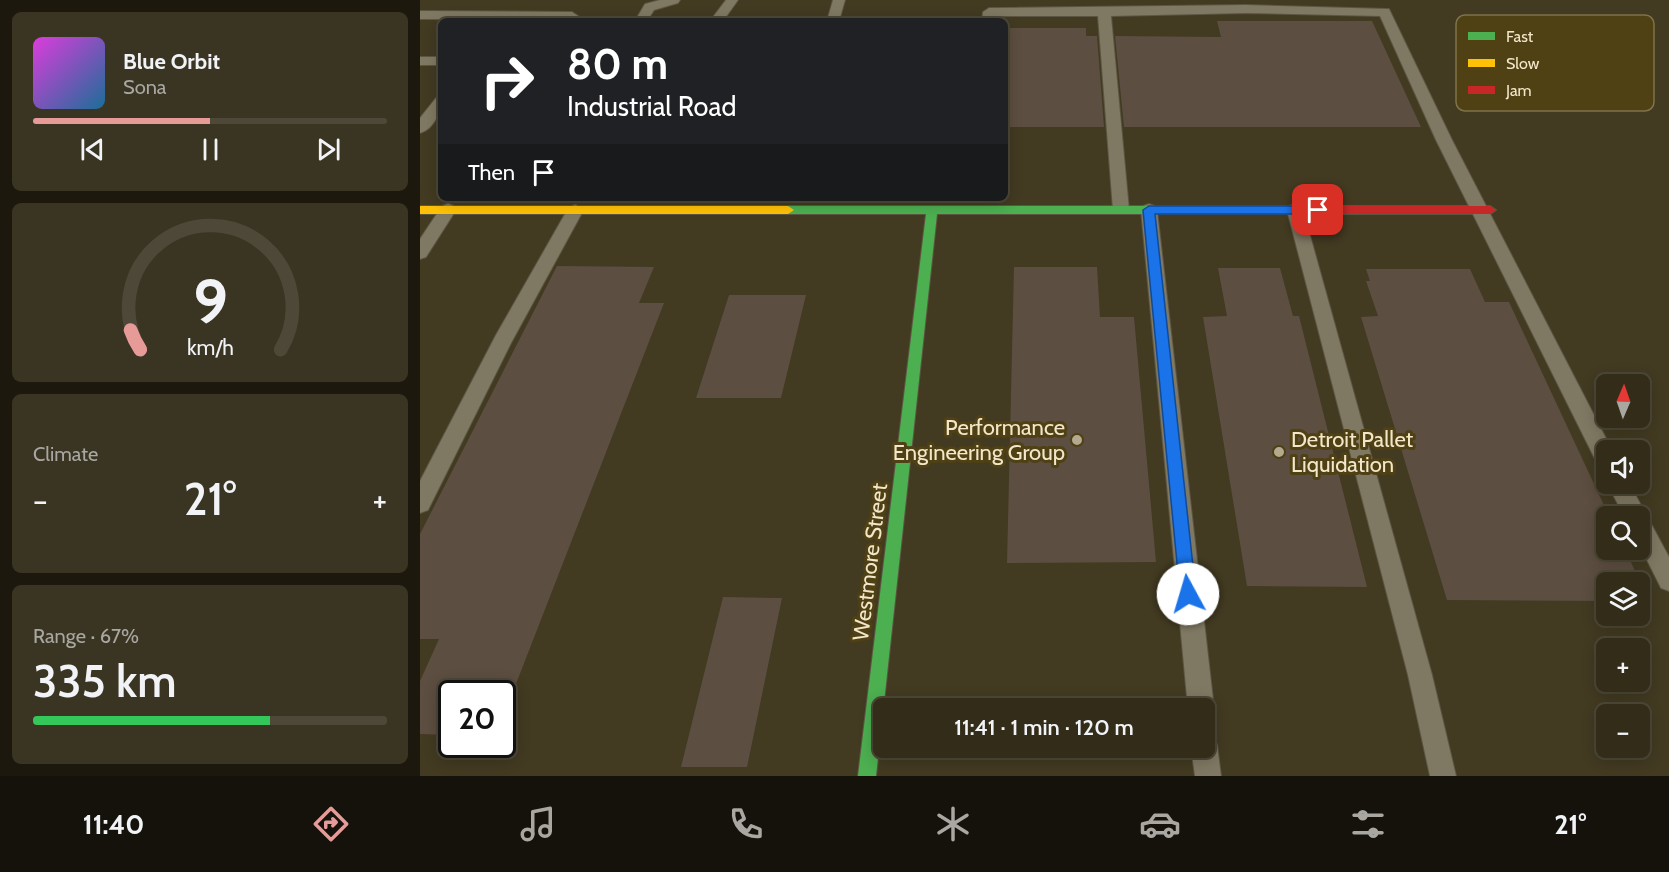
<!DOCTYPE html>
<html lang="en">
<head>
<meta charset="utf-8">
<style>
  :root { --surface:#322c19; --page:#3a3422; --text:#f1f3f6; --muted:#a8a7a2; --line:#4d4838; --accent:#e69b98 }
  body { margin:0; font-family:Cabin,sans-serif; background:var(--page); color:var(--text); height:100vh; display:flex; flex-direction:column; font-size:22px; white-space:nowrap }
  * { box-sizing:border-box; margin:0 }
  p { font-size:20px; color:var(--muted) }
  .icon { flex:none; width:33px; height:33px; fill:none; stroke:currentColor; stroke-width:2; stroke-linecap:round; stroke-linejoin:round }
  .map { position:relative; flex:1; overflow:hidden }
  .drawer { display:flex; flex-direction:column; gap:12px; padding:12px; background:#1c180e; width:420px }
  .drawer>* { flex:none }
  .hud { position:absolute; left:18px; top:18px; width:570px; height:183px; border-radius:9px; box-shadow:0 3px 15px #0003,0 0 0 2px var(--line); background:#202124; color:#fff; overflow:hidden }
  .needle { width:39px; rotate:2deg }
  .tools { position:absolute; left:1176px; top:374px; display:grid; gap:12px }
  .tools a { display:grid; place-items:center; width:54px; height:54px; border-radius:9px; background:var(--surface); box-shadow:0 3px 15px #0003,0 0 0 2px var(--line); font-size:30px }
  .speed { position:absolute; left:18px; top:680px; display:flex; gap:12px; font-size:30px; font-weight:700; text-align:center }
  .speed>* { display:grid; place-content:center; width:78px; height:78px; border-radius:50%; background:var(--surface); box-shadow:0 3px 15px #0003,0 0 0 2px var(--line); line-height:1 }
  .speed .limit { border:3px solid #111; border-radius:9px; background:#fff; color:#111 }
  .pin { position:absolute; display:grid; place-items:center; width:51px; height:51px; color:#fff; margin:-26px; border-radius:12px; box-shadow:0 3px 9px #0006 }
  .me { position:absolute; width:66px; margin:-33px; rotate:354deg; stroke-linejoin:round; filter:drop-shadow(0 0 4px #0008) }
  .turn { display:flex; align-items:center; gap:21px; height:126px; padding:0 30px; font-size:27px }
  .turn .icon { width:78px; height:78px; stroke-width:2.5 }
  .turn b { display:block; font-size:42px; line-height:51px }
  .then { display:flex; align-items:center; height:57px; padding:0 30px; background:#0003; gap:12px; font-size:22px }
  .big { font-size:45px; font-weight:600; line-height:1.1 }
  .drawer .card { flex:1; display:flex; flex-direction:column; justify-content:center; gap:9px; min-width:0; padding:0 21px; border-radius:9px; background:var(--page) }
  .drawer .dial { align-items:center; gap:0 }
  .dial svg { height:156px; overflow:visible; fill:none; stroke:var(--line); stroke-width:7; stroke-linecap:round; text-anchor:middle }
  .dial text { fill:var(--text); stroke:none }
  .song { display:flex; align-items:center; gap:18px }
  .cover { width:72px; height:72px; border-radius:9px; background:linear-gradient(135deg,hsl(300 70% 55%),hsl(200 70% 35%)) }
  .played { height:6px; border-radius:3px; background:linear-gradient(90deg,var(--accent) 50%,var(--line) 50%) }
  .keys { display:flex; justify-content:space-around; direction:ltr }
  .heat { display:flex; justify-content:space-between; align-items:center; font-size:33px; direction:ltr }
  .charge { height:9px; border-radius:4px; background:linear-gradient(90deg,#34c759 67%,var(--line) 0) }
  .trip { position:absolute; left:453px; top:698px; width:342px; height:60px; border-radius:9px; background:var(--surface); box-shadow:0 3px 15px #0003,0 0 0 2px var(--line); font-weight:600; line-height:60px; text-align:center }
  .tabs { display:flex; height:96px; justify-content:space-around; align-items:center; background:#14120a; color:var(--muted) }
  .tabs .icon { width:42px; height:42px }
  .tabs .current { color:var(--accent) }
  .tabs b { font-size:27px; color:var(--text) }
  main { display:flex; flex:1; min-height:0 }
  .map>svg:first-child { display:block }
  .building { fill:#5c4e40 }
  .lines { fill:none; stroke-linecap:round; stroke-linejoin:round }
  .lane-casing { stroke:#5c5542; stroke-width:2 }
  .fast-casing { stroke:#5c5542; stroke-width:2 }
  .slow-casing { stroke:#5c5542; stroke-width:2 }
  .jam-casing { stroke:#5c5542; stroke-width:2 }
  .lane { fill:#7f7862; fill-rule:evenodd }
  .fast { fill:#4caf50; fill-rule:evenodd }
  .slow { fill:#ffc107; fill-rule:evenodd }
  .jam { fill:#c62828; fill-rule:evenodd }
  .route { fill:#1a73e8; stroke:#114b97; stroke-width:1.5 }
  .poi-dot { fill:#b4aa8f; stroke:#4f4114; stroke-width:2 }
  .labels { text-anchor:middle; dominant-baseline:central; stroke-width:6; stroke-linejoin:round; paint-order:stroke }
  .poi-label { font-size:22px; fill:#f2e7ca; stroke:#4f4114; text-anchor:end }
  .street-label { font-size:22px; fill:#f2e7ca; stroke:#4f4114 }
  .key { fill:#4f4114; stroke:#80734b; stroke-width:1.5 }
  .key-label { font-size:16px; fill:#f2e7ca }
</style>
</head>
<body>
<main>
<section class="drawer">
<div class="card">
<div class="song"><i class="cover"></i><div><b>Blue Orbit</b><p>Sona</p></div></div>
<div class="played"></div>
<div class="keys"><svg class="icon" aria-label="previous" viewBox="0 0 24 24"><path d="M18 5L8 12l10 7zM5 5v14"/></svg><svg class="icon" aria-label="pause" viewBox="0 0 24 24"><path d="M8 5v14M16 5v14"/></svg><svg class="icon" aria-label="next" viewBox="0 0 24 24"><path d="M6 5l10 7-10 7zM19 5v14"/></svg></div>
</div>
<div class="card dial"><svg viewBox="0 0 100 80">
<path d="M14 69A42 42 0 1 1 86 69"/>
<path d="M14 69A42 42 0 0 1 9 59" stroke="#e69b98"/>
<text x="50" y="56" font-size="32" font-weight="700">9</text>
<text x="50" y="72" font-size="11">km/h</text>
</svg></div>
<div class="card"><p>Climate</p>
<div class="heat"><a>−</a><b class="big">21°</b><a>+</a></div>
</div>
<div class="card"><p>Range · 67%</p><b class="big">335 km</b><div class="charge"></div></div>
</section>
<div class="map">
<svg width="1249" height="776" viewBox="0 0 1249 776">
  <rect width="100%" height="100%" fill="#423a21"/>
  <path class="building" d="M 797,21 L 952,21 L 1001,127 L 704,127 L 695,36 L 801,37 Z
    M 585,28 L 666,28 L 666,36 L 677,36 L 684,127 L 585,127 Z
    M 137,266 L 234,267 L 219,303 L 244,303 L 82,720 L 82,693 L 32,693 L 32,735 L 0,734 L 0,681 L 19,639 L 0,639 L 0,534 Z
    M 594,267 L 677,267 L 680,317 L 714,317 L 736,562 L 587,563 Z
    M 798,268 L 860,268 L 873,316 L 879,316 L 947,587 L 827,586 L 783,317 L 807,316 Z
    M 946,269 L 1050,269 L 1065,302 L 1089,302 L 1189,516 L 1186,516 L 1186,549 L 1205,549 L 1229,602 L 1220,602 L 1220,582 L 1186,582 L 1186,601 L 1027,600 L 941,317 L 958,316 L 946,281 L 950,281 Z
    M 309,295 L 386,295 L 361,398 L 276,398 Z
    M 303,597 L 362,598 L 327,767 L 261,767 Z"/>
  <g class="lines">
    <defs>
      <path id="lane" d="M 240,0 L 260,0 L 258,3 L 234,10 L 227,21 L 215,21 L 225,4 Z
        M 306,0 L 318,0 L 303,21 L 290,21 Z
        M 413,0 L 425,0 L 419,21 L 407,21 Z
        M 826,5 L 969,9 L 1032,140 L 1192,450 L 1186,450 L 1186,469 L 1179,467 L 1016,140 L 960,16 L 826,13 L 691,16 L 709,210 L 707,214 L 695,214 L 693,210 L 678,16 L 575,16 L 574,21 L 562,21 L 563,12 L 569,8 Z
        M 0,11 L 152,12 L 158,16 L 152,20 L 0,19 Z
        M 0,57 L 21,57 L 21,65 L 0,65 Z
        M 21,97 C 21,110 15,129 0,133 L 0,118 L 16,98 Z
        M 28,204 L 34,206 L 36,210 L 6,257 L 0,259 L 0,239 L 22,206 Z
        M 729,204 L 735,206 L 737,210 L 794,708 L 790,717 L 784,719 L 784,708 L 768,708 L 721,210 L 723,206 Z
        M 875,204 L 881,206 L 883,210 L 1012,675 L 1036,776 L 1010,776 L 988,675 L 867,210 L 869,206 Z
        M 155,205 L 161,207 L 163,211 L 91,343 L 8,510 L 0,513 L 0,481 L 76,335 L 149,207 Z
        M 1187,483 L 1209,483 L 1249,557 L 1249,591 L 1241,588 L 1220,546 L 1220,516 L 1204,516 Z
        M 784,732 L 793,736 L 797,745 L 801,776 L 775,776 L 771,747 L 784,747 Z"/>
      <path id="fast" d="M 368,206 L 867,206 L 873,210 L 867,214 L 517,214 L 456,776 L 438,776 L 506,214 L 368,214 L 362,210 Z"/>
      <path id="slow" d="M 0,206 L 368,206 L 374,210 L 368,214 L 0,214 Z"/>
      <path id="jam" d="M 867,206 L 1070,206 L 1076,210 L 1070,214 L 867,214 L 861,210 Z"/>
    </defs>
    <use href="#lane" class="lane-casing"/>
    <use href="#fast" class="fast-casing"/>
    <use href="#slow" class="slow-casing"/>
    <use href="#jam" class="jam-casing"/>
    <use href="#lane" class="lane"/>
    <use href="#fast" class="fast"/>
    <use href="#slow" class="slow"/>
    <use href="#jam" class="jam"/>
  </g>
  <path class="route" d="M 729,206 L 898,206 L 904,210 L 898,214 L 735,214 L 776,594 L 774,599 L 768,602 L 763,599 L 760,594 L 723,210 Z"/>
  <g class="poi-dot">
    <circle cx="657" cy="440" r="6"/>
    <circle cx="859" cy="452" r="6"/>
  </g>
  <g class="labels">
    <g class="poi-label">
      <text x="645" y="427">Performance<tspan x="645" dy="25">Engineering Group</tspan></text>
      <text x="871" y="439" text-anchor="start">Detroit Pallet<tspan x="871" dy="25">Liquidation</tspan></text>
    </g>
    <g class="street-label">
      <text transform="translate(450 562) rotate(-83)">Westmore Street</text>
    </g>
  </g>
  <rect x="1036" y="15" width="198" height="96" rx="9" class="key"/>
  <rect x="1048" y="32" width="27" height="8" fill="#4caf50"/>
  <rect x="1048" y="59" width="27" height="8" fill="#ffc107"/>
  <rect x="1048" y="86" width="27" height="8" fill="#c62828"/>
  <g class="key-label">
    <text x="1086" y="42">Fast</text>
    <text x="1086" y="69">Slow</text>
    <text x="1086" y="96">Jam</text>
  </g>
</svg>
<div class="tools">
<a><svg class="needle" viewBox="-14 -14 28 28"><path d="M0-13l5 13h-10z" fill="#e53935"/><path d="M0 13l5-13h-10z" fill="#a8a7a2"/></svg></a>
<a><svg class="icon" aria-label="sound" viewBox="0 0 24 24"><path d="M4 9h4l5-4v14l-5-4H4zM17 9q2 3 0 6"/></svg></a>
<a><svg class="icon" aria-label="search" viewBox="0 0 24 24"><circle cx="10" cy="10" r="6"/><path d="M15 15l6 6"/></svg></a>
<a><svg class="icon" aria-label="layers" viewBox="0 0 24 24"><path d="M12 4l9 5-9 5-9-5zM3 14l9 5 9-5"/></svg></a>
<a>+</a>
<a>−</a>
</div>
<div class="speed"><div class="limit">20</div></div>
<div class="pin" style="left:898px;top:210px;background:#d93025"><svg class="icon" aria-label="arrive" viewBox="0 0 24 24"><path d="M6 21V4h12l-3 4 3 4H6"/></svg></div>
<svg class="me" style="left:768px;top:594px" viewBox="-20 -20 40 40"><circle r="19" fill="#fff"/><path d="M0-13L10 11 0 6-10 11z" fill="#1a73e8"/></svg>
<div class="trip">11:41 · 1 min · 120 m</div>
<div class="hud">
<div class="turn"><svg class="icon" aria-label="right" viewBox="0 0 24 24"><path d="M7 20v-9h11M14 6l5 5-5 5"/></svg><div><b>80 m</b>Industrial Road</div></div>
<div class="then">Then<svg class="icon" aria-label="arrive" viewBox="0 0 24 24"><path d="M6 21V4h12l-3 4 3 4H6"/></svg></div>
</div>
</div>
</main>
<nav class="tabs">
<b>11:40</b>
<svg class="icon current" aria-label="directions" viewBox="0 0 24 24"><path d="M12 3l9 9-9 9-9-9zM9 14v-3h6M13 9l2 2-2 2"/></svg>
<svg class="icon" aria-label="music" viewBox="0 0 24 24"><path d="M9 18V5l10-2v13"/><circle cx="6" cy="18" r="3"/><circle cx="16" cy="16" r="3"/></svg>
<svg class="icon" aria-label="phone" viewBox="0 0 24 24"><path d="M5 4h4l2 5-3 2q2 4 5 5l2-3 5 2v4C11 20 4 13 5 4z"/></svg>
<svg class="icon" aria-label="climate" viewBox="0 0 24 24"><path d="M12 3v18M4 7l16 10M4 17L20 7"/></svg>
<svg class="icon" aria-label="car" viewBox="0 0 24 24"><path d="M5 17H2v-5l4-1 3-4h7l3 4 3 1v5h-3M9 17h6M6 11h13"/><circle cx="7" cy="17" r="2"/><circle cx="17" cy="17" r="2"/></svg>
<svg class="icon" aria-label="filters" viewBox="0 0 24 24"><path d="M4 7h16M4 17h16"/><circle cx="9" cy="7" r="2"/><circle cx="15" cy="17" r="2"/></svg>
<b>21°</b>
</nav>
</body>
</html>
